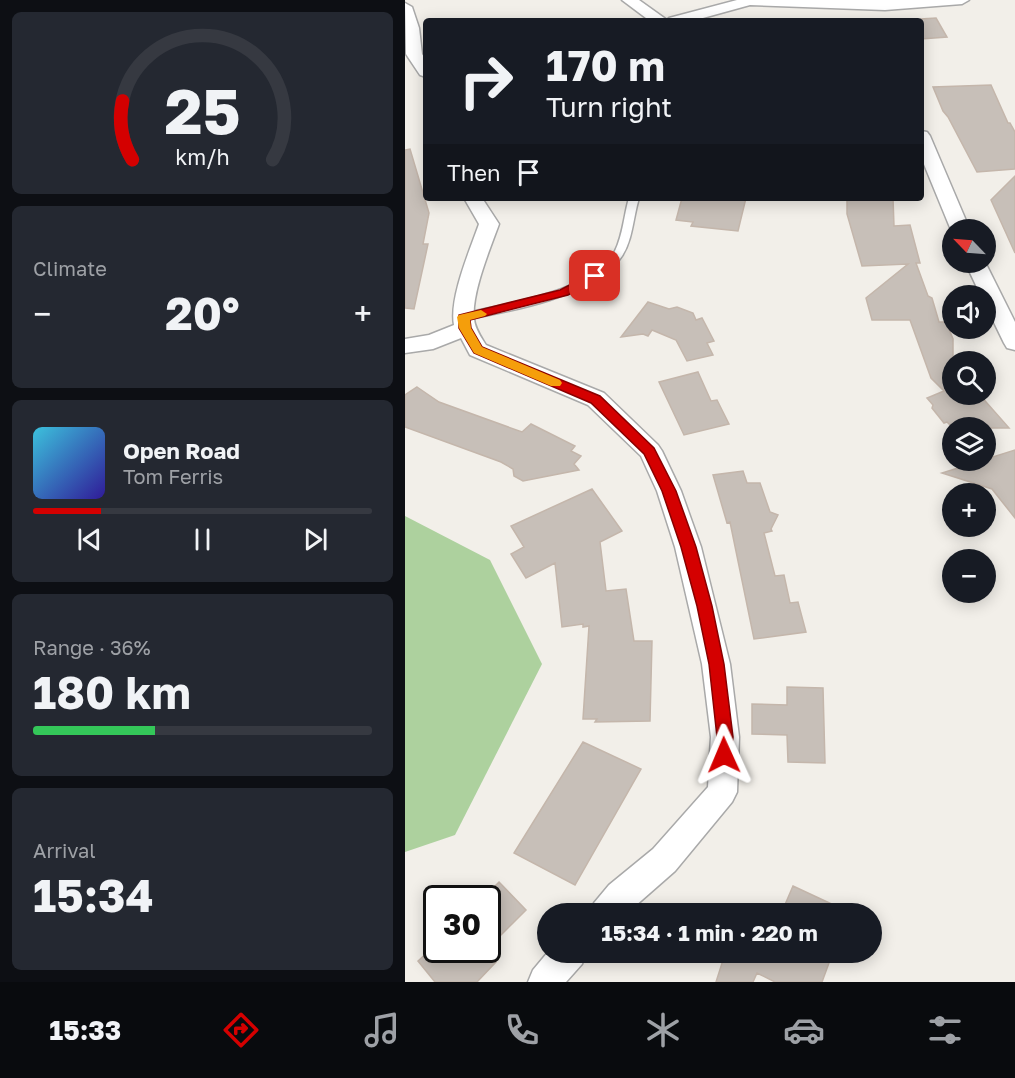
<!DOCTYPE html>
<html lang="en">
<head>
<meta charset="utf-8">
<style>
  :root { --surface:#171b24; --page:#242831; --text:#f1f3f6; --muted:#9ea1a6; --line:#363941; --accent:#d40000 }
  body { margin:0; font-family:"Golos Text",sans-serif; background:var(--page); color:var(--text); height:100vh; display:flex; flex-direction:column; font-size:22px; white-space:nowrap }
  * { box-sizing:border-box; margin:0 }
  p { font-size:20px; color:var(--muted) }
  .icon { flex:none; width:33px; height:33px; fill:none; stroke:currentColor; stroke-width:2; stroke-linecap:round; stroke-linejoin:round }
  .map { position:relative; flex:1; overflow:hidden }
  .details { display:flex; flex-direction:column; gap:12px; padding:12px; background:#0d0f14; width:405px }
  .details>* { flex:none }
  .top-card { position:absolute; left:18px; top:18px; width:501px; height:183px; border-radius:6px; box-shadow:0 3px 15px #0003; background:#171b24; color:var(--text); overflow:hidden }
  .needle { width:39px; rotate:295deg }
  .buttons { position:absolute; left:537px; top:219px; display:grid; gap:12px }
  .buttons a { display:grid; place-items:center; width:54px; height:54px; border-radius:50%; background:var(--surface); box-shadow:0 3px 15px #0003; font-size:30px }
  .speed { position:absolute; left:18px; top:885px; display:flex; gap:12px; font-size:30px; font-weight:700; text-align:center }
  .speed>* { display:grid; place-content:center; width:78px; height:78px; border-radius:50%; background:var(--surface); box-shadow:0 3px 15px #0003; line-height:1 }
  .speed .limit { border:3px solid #111; border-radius:9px; background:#fff; color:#111 }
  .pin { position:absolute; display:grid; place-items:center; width:51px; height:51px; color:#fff; margin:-26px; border-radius:12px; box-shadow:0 3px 9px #0006 }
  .me { position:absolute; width:66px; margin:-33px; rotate:359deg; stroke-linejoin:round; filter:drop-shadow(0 0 4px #0008) }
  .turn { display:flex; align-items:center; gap:21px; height:126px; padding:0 24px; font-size:27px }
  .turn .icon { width:78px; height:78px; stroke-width:2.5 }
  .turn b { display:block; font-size:42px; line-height:51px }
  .then { display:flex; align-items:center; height:57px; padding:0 24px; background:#0003; gap:12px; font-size:22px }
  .big { font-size:45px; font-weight:700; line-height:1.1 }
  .details .tile { flex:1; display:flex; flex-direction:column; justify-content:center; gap:9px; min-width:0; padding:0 21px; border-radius:9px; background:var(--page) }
  .details .dial { align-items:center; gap:0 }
  .dial svg { height:156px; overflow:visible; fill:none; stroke:var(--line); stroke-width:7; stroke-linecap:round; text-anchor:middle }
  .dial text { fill:var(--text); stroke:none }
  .song { display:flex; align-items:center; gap:18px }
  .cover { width:72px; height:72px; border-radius:9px; background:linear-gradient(135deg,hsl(190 70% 55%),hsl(250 70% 35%)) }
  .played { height:6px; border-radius:3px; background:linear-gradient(90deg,var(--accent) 20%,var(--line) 20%) }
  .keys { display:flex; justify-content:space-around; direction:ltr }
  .heat { display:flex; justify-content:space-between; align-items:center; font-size:33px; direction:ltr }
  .charge { height:9px; border-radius:4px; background:linear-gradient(90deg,#34c759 36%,var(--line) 0) }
  .trip { position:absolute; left:132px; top:903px; width:345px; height:60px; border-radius:30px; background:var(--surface); box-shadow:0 3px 15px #0003; font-weight:700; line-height:60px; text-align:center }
  .menu { display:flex; height:96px; justify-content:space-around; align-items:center; background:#090b0e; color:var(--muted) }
  .menu .icon { width:42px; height:42px }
  .menu .active { color:var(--accent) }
  .menu b { font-size:27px; color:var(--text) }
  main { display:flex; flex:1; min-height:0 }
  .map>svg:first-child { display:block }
  .forest { fill:#add19e }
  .building { fill:#c7bfb8; stroke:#c4b6ab; stroke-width:1.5 }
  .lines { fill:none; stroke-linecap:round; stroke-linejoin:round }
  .lane-casing { stroke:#a9a9a9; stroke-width:3 }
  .street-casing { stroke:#a9a9a9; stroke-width:3 }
  .lane { fill:#fff; fill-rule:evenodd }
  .street { fill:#fff; fill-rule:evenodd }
  .route { fill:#d40000; stroke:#8a0000; stroke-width:1.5 }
  .slow { fill:#f59e0b }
</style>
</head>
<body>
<main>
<section class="details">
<div class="tile dial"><svg viewBox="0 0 100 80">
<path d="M14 69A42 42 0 1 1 86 69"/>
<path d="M14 69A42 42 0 0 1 9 39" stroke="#d40000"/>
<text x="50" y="56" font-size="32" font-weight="700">25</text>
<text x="50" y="72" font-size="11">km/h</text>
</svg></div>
<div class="tile"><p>Climate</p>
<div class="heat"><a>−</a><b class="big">20°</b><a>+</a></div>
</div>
<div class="tile">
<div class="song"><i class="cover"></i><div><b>Open Road</b><p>Tom Ferris</p></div></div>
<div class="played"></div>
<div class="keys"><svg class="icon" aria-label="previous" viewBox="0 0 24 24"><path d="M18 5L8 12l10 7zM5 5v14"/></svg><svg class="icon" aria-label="pause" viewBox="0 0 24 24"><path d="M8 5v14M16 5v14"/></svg><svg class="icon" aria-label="next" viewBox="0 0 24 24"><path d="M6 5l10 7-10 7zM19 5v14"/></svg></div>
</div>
<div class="tile"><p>Range · 36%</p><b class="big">180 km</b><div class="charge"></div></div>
<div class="tile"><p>Arrival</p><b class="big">15:34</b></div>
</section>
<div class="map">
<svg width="610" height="982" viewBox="0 0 610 982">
  <rect width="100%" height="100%" fill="#f2efe9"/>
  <path class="forest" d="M 0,516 L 85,560 L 137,664 L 50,835 L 0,852 Z"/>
  <path class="building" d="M 531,18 L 542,37 L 516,39 L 516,19 Z
    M 586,85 L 603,123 L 605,123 L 610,132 L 610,169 L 572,172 L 543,117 L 538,111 L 528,87 Z
    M 5,149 L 24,213 L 18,244 L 23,244 L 9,309 L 0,308 L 0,150 Z
    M 610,176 L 610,253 L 586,200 Z
    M 277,198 L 341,198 L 333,231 L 286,226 L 288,222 L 271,220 Z
    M 442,198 L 488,198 L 489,226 L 505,225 L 515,263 L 511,263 L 523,296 L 527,298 L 534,322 L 541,322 L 548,339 L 548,394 L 574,394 L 604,428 L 563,428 L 557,421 L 548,425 L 548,428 L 542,422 L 539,423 L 527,408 L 528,405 L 522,398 L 539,391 L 526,378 L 505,320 L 467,320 L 461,298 L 503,264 L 457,266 L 442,214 Z
    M 243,302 L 264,309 L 272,307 L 288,313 L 291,320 L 297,318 L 309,341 L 302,343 L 308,355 L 282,361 L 271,340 L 247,330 L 243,336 L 238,334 L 216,337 Z
    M 293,372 L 306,401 L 312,400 L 324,424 L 279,435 L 254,382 Z
    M 12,387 L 34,402 L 117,432 L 126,424 L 170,446 L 166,451 L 176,456 L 169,464 L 174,470 L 118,481 L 109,476 L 108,469 L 96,462 L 0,427 L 0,395 Z
    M 610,450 L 610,518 L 587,489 L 537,473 Z
    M 338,471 L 342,483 L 355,483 L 365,512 L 373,515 L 366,529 L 367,531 L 359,533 L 370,576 L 379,575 L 385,603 L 393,602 L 401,632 L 349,639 L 325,522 L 322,523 L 308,475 Z
    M 187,489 L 217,531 L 195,542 L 201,591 L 221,589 L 229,641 L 247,641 L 245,721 L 190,722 L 192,719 L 178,719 L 184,626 L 178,627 L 178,624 L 157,627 L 150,563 L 121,578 L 106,554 L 119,547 L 106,526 Z
    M 382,687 L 418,688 L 420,763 L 383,762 L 382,735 L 347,734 L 347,704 L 382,705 Z
    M 178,742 L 236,769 L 170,885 L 109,853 Z
    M 94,882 L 121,910 L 82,949 L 82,894 Z
    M 388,886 L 448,914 L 376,914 Z
    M 25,950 L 80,950 L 91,962 L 72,982 L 30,982 L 13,961 Z
    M 309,952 L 428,952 L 417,982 L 370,982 L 352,973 L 348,982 L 311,982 L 319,957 Z"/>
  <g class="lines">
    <defs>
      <path id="lane" d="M 224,198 L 234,198 C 228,217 228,239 217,256 C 192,296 102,312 58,320 L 54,319 L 53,317 L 54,315 C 96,304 188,293 210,251 C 218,235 219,215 224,198 Z"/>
      <path id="street" d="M 217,0 L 234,0 L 262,20 L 264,18 L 332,0 L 564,0 L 557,4 L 480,10 L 345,5 L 287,21 L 245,21 Z
        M 0,3 L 7,7 L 14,28 L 17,54 L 21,60 L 21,77 L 15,75 L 1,54 Z
        M 516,131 L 522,132 L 525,136 L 565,230 L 546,230 L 516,157 Z
        M 59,198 L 77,198 L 94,224 C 85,249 66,294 69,319 C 70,329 76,337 81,345 L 199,393 L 253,445 L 257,451 L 276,491 L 296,547 L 325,664 L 334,737 L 332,792 L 327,802 L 270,871 L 221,914 L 184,914 L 189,903 L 204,885 L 248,849 L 303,787 L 306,737 L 297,664 L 270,547 L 252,491 L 236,456 L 183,405 L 65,355 L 56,338 L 28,349 L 0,353 L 0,339 L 24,335 L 49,325 C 44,298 65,250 74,224 Z
        M 560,262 L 580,262 L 610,322 L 610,350 L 602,348 L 599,343 L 580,304 L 580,296 L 576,296 Z
        M 143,952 L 181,952 L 177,964 L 161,982 L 123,982 L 128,970 Z"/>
    </defs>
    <use href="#lane" class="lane-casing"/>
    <use href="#street" class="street-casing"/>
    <use href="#lane" class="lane"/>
    <use href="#street" class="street"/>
  </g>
  <path class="route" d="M 190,272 L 195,276 L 194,278 L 163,295 L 65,320 L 66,328 L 77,347 L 195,396 L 249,448 L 271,491 L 291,547 L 307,606 L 319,664 L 328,737 L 325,761 L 319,763 L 313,761 L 311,755 L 312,737 L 304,664 L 292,606 L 276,547 L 257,491 L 239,454 L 186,403 L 69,353 L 54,328 L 54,315 L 155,290 Z"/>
  <path class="slow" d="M 76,310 L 82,314 L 80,316 L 65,320 L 66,328 L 77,347 L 155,380 L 157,383 L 155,386 L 146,386 L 69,353 L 54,328 L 52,317 L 54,315 Z"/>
</svg>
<div class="buttons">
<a><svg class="needle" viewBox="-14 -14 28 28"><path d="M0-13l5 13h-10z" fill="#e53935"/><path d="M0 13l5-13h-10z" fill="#9ea1a6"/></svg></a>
<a><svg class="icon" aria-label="sound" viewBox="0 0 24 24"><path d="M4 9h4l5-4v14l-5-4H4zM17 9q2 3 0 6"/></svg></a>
<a><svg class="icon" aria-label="search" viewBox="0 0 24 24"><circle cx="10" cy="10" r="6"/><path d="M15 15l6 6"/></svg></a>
<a><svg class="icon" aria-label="layers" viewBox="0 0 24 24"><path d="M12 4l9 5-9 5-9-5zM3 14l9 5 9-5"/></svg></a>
<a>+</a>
<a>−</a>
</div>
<div class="speed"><div class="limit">30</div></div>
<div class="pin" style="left:190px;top:276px;background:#d93025"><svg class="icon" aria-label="arrive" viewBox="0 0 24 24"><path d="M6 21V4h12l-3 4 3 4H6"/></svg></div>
<svg class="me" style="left:319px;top:755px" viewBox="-20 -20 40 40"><path d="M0-17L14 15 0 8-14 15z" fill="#d40000" stroke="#fff" stroke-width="4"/></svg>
<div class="trip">15:34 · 1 min · 220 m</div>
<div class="top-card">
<div class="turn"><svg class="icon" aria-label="right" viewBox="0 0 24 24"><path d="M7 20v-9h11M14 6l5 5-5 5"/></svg><div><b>170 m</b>Turn right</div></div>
<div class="then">Then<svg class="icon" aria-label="arrive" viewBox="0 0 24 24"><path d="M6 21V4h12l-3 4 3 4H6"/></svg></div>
</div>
</div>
</main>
<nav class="menu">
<b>15:33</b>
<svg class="icon active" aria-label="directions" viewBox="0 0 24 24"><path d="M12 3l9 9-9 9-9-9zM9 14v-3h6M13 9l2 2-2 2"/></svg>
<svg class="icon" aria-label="music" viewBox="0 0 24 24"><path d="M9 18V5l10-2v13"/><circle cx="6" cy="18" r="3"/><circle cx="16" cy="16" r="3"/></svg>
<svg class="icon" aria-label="phone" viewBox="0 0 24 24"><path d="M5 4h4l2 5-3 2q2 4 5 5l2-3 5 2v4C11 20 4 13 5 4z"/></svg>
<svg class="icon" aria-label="climate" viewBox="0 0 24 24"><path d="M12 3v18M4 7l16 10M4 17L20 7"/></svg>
<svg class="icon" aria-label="car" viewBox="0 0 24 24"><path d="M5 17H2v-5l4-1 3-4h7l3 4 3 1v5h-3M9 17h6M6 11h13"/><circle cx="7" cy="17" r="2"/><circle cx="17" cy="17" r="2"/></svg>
<svg class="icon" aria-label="filters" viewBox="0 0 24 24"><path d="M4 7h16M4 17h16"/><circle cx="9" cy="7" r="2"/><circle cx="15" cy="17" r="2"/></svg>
</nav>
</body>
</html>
